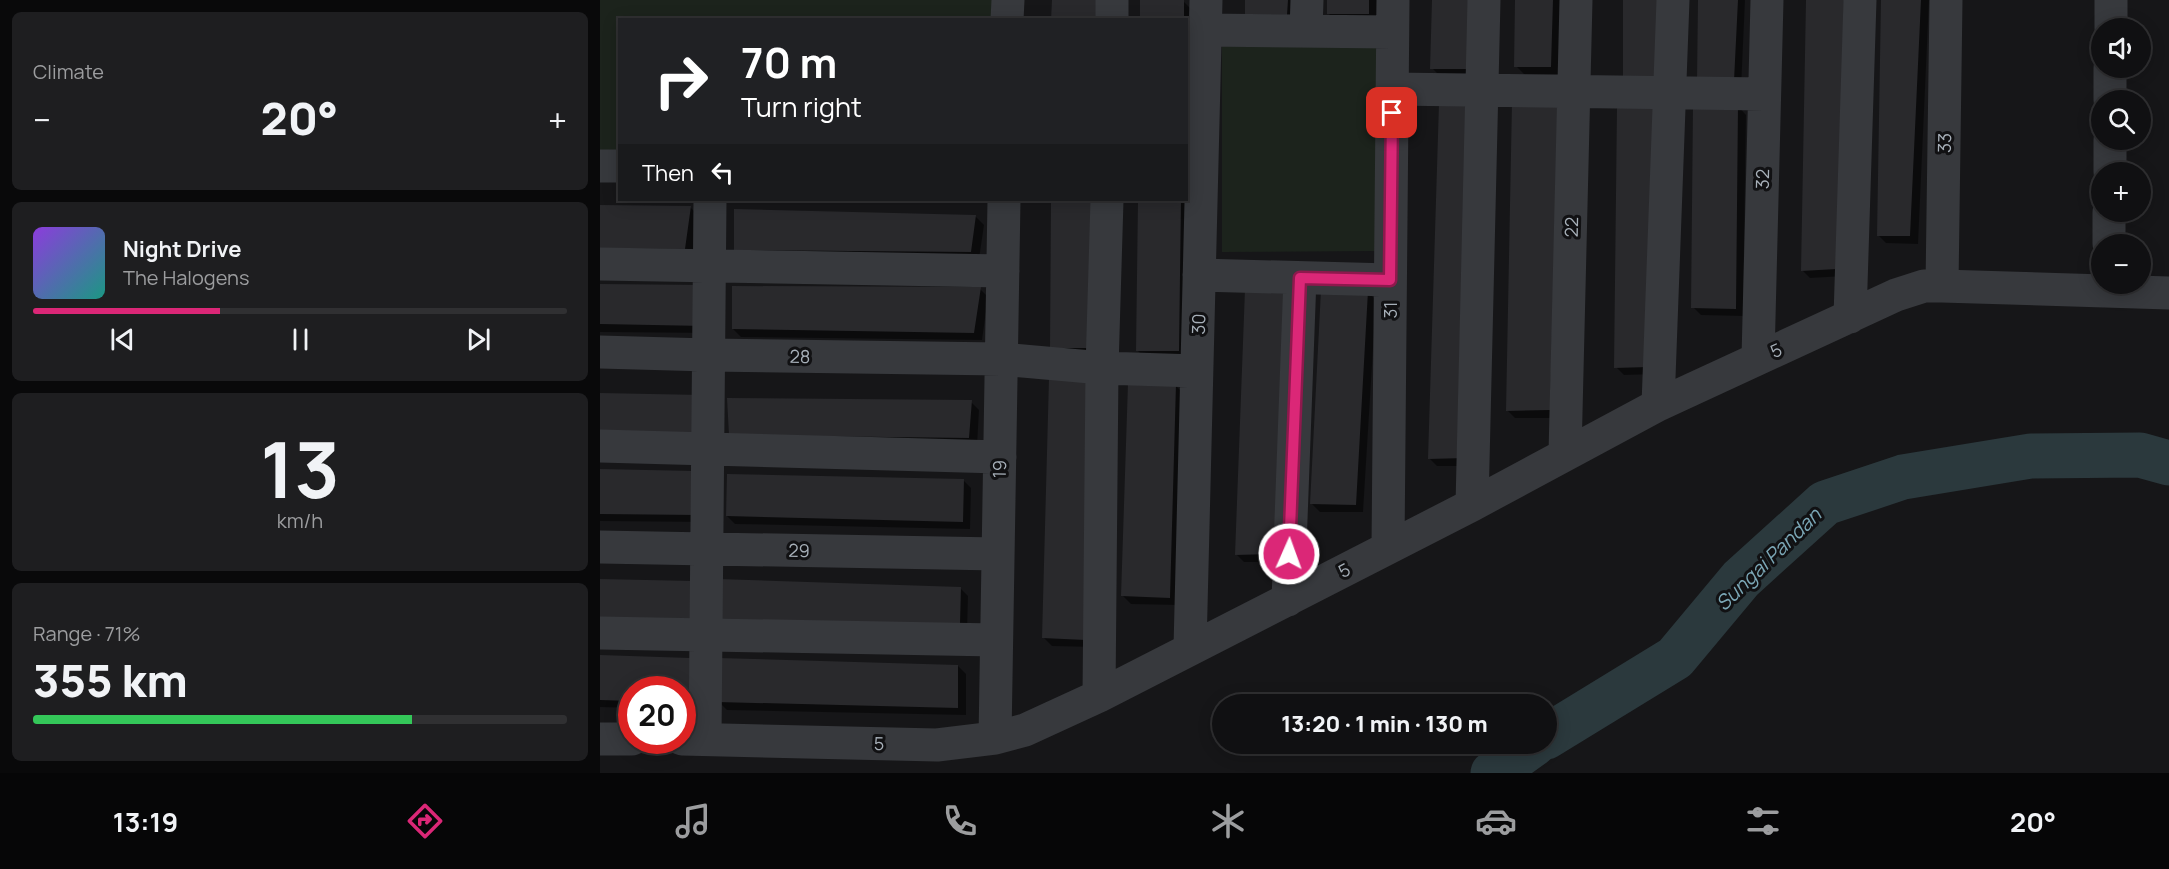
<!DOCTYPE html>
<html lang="en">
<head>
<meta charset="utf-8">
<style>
  :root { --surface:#101012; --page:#1e1e20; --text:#f1f3f6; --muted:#9c9d9f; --line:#303032; --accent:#db2777 }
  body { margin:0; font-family:Manrope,sans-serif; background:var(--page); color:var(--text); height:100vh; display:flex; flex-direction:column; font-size:22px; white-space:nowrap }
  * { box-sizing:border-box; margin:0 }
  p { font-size:20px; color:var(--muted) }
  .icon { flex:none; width:33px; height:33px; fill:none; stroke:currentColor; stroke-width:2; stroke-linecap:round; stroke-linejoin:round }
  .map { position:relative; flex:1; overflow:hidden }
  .details { display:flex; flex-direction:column; gap:12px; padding:12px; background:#09090a; width:600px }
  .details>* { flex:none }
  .guide { position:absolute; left:18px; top:18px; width:570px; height:183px; border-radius:0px; box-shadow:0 3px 15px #0003,0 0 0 2px var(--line); background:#202124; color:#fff; overflow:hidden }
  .fabs { position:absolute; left:1491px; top:18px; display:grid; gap:12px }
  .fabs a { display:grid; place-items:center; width:60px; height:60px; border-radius:50%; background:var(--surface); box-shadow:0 3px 15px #0003,0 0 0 2px var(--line); font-size:30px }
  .speed { position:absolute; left:18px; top:676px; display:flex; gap:12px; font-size:30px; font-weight:700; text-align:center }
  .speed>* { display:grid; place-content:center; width:78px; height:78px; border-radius:50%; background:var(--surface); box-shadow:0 3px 15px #0003,0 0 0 2px var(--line); line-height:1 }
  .speed .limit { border:9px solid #d22; background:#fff; color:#111 }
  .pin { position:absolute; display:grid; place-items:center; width:51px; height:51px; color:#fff; margin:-26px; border-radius:12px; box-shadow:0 3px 9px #0006 }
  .me { position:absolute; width:66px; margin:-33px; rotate:2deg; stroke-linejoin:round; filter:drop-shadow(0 0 4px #0008) }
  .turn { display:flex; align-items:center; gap:21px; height:126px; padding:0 24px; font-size:27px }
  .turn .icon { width:78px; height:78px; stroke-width:2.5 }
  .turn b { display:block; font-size:42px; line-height:51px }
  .then { display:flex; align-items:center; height:57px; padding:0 24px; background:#0003; gap:12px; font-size:22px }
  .big { font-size:45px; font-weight:800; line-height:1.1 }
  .details .card { flex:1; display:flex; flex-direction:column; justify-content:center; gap:9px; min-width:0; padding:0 21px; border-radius:9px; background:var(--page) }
  .details .dial { align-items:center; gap:0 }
  .dial b { font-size:78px; line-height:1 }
  .song { display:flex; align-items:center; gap:18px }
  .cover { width:72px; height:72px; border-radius:9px; background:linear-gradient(135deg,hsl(270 70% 55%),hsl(170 70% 35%)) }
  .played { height:6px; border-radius:3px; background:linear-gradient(90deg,var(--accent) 35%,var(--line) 35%) }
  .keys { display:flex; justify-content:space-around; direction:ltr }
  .heat { display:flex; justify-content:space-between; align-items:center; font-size:33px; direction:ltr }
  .charge { height:9px; border-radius:4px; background:linear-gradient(90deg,#34c759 71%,var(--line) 0) }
  .trip { position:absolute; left:612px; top:694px; width:345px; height:60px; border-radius:30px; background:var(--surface); box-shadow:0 3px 15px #0003,0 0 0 2px var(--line); font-weight:800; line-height:60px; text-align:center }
  .dock { display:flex; height:96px; justify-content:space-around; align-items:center; background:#060607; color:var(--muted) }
  .dock .icon { width:42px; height:42px }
  .dock .active { color:var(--accent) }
  .dock b { font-size:27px; color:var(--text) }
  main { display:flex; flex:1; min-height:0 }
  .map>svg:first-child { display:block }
  .green { fill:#1c231c }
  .shadow { fill:#0007 }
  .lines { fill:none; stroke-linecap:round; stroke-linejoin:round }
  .river { stroke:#2b393d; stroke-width:45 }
  .building { fill:#29292c }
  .minor { stroke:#37393d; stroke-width:33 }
  .route-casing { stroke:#8e194d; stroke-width:15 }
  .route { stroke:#db2777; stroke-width:10 }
  .labels { text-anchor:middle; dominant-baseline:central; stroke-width:6; stroke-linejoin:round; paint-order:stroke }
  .street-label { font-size:18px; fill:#a7b0b9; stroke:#111113 }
  .water-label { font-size:20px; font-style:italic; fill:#7ba7b6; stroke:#111113 }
</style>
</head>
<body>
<main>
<section class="details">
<div class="card"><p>Climate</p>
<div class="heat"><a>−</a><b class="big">20°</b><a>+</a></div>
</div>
<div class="card">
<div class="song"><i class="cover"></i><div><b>Night Drive</b><p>The Halogens</p></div></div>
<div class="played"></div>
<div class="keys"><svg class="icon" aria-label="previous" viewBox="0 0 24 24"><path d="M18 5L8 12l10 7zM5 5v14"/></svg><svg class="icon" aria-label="pause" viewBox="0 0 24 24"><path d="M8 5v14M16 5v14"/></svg><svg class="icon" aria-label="next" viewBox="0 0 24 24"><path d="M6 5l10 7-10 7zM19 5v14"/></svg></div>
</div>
<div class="card dial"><b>13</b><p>km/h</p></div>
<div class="card"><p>Range · 71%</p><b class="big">355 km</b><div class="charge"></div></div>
</section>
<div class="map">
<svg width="1569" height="773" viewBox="0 0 1569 773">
  <rect width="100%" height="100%" fill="#161618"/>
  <path class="green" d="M 0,0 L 394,0 L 394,19 L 20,20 L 19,153 L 0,153 Z
    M 776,38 L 777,251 L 622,252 L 622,39 Z"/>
  <path class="shadow" d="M 647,0 L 695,0 L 695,22 Z
    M 729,0 L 777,0 L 776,21 L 737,22 L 729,14 Z
    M 833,0 L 879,76 L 840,76 L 832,68 Z
    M 916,0 L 961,0 L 958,74 L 924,74 L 916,66 Z
    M 1100,0 L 1145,0 L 1141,89 L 1098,80 Z
    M 1208,0 L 1245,276 L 1210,278 L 1202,270 Z
    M 1282,0 L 1329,0 L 1318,244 L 1286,243 L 1278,235 Z
    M 583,1 L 591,9 L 587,359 L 545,358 L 537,350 L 539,200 L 586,200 L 586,20 L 542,20 Z
    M 914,104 L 958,418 L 915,418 L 907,410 Z
    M 840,105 L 874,466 L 837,466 L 829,458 Z
    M 1138,106 L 1146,115 L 1143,316 L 1101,315 L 1093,307 Z
    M 1018,109 L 1057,374 L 1024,375 L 1016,367 Z
    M 452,200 L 505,200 L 504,355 L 451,347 Z
    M 0,207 L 90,207 L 98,215 L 93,256 Z
    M 135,211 L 376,217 L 384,225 L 379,259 L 143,257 Z
    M 0,286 L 113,333 L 0,332 Z
    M 380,289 L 388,297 L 382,340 L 141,337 L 133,329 Z
    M 646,290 L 682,562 L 644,562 L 636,554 Z
    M 768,292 L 776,300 L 763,512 L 720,512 L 712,504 Z
    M 450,380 L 494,647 L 452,646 L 444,638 Z
    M 576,386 L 584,394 L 578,605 L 531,604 L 523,596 Z
    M 371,402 L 379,410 L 377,446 L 138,443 Z
    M 0,471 L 93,472 L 105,522 L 0,521 Z
    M 363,480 L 371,488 L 370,529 L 135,524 L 127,516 Z
    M 360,588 L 368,596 L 367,632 L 128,630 Z
    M 0,657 L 89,659 L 96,709 L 82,709 L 82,690 L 32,690 L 32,708 L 0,707 Z
    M 358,666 L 366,674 L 366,715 L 127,710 L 119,702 Z"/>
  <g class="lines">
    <path class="river" d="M 946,737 L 1075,658 L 1141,579 L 1225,503 L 1303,477 L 1431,456 L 1540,455 L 1569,463
      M 893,773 L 934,744"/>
  </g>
  <path class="building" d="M 452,0 L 499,0 L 499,20 L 451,20 Z
    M 540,0 L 584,0 L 584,20 L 540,20 Z
    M 645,0 L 688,0 L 687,15 L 645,14 Z
    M 727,0 L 769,0 L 769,14 L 727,14 Z
    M 832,0 L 874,0 L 871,69 L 830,69 Z
    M 915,0 L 953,0 L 951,67 L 914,67 Z
    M 1023,0 L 1065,0 L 1064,78 L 1023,79 Z
    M 1098,0 L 1138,0 L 1134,81 L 1097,81 Z
    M 1206,0 L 1244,0 L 1237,269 L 1201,271 Z
    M 1281,0 L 1321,0 L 1310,236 L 1277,236 Z
    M 912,102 L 958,104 L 950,410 L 906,411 Z
    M 839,103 L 882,103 L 866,458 L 828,459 Z
    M 1093,104 L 1138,105 L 1136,309 L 1091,308 Z
    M 1063,106 L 1049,367 L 1014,368 L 1017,107 Z
    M 451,200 L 498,200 L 497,348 L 450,348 Z
    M 538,200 L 581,200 L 579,351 L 536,351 Z
    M 0,205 L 91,206 L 85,249 L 0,248 Z
    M 134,209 L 376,215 L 371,252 L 134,250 Z
    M 0,284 L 103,285 L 105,326 L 0,324 Z
    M 132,286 L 381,287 L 374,333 L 132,329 Z
    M 645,289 L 691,292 L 674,554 L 635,555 Z
    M 721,290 L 768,291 L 756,505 L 710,504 Z
    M 449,378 L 493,380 L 486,640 L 442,638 Z
    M 528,383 L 576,384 L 570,598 L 521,596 Z
    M 0,393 L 102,395 L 99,438 L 0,435 Z
    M 127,398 L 372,400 L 369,438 L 129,435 Z
    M 0,469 L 94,471 L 98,515 L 0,514 Z
    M 127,474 L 364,479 L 363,522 L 126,516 Z
    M 0,579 L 93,581 L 91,623 L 0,621 Z
    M 118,579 L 361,587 L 360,624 L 118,622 Z
    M 0,655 L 90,658 L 89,702 L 82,702 L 82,690 L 32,690 L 32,701 L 0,700 Z
    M 118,658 L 358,665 L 358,708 L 117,702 Z"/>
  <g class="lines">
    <path class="minor" d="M 407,20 L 408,0
      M 512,20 L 512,0
      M 1511,28 L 1511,0
      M 605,30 L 792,32
      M 706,31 L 707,0
      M 792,89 L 1164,94
      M 1510,100 L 1510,68
      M 0,166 L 20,166
      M 1510,172 L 1510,140
      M 1509,244 L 1509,212
      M 0,264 L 403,271
      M 599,275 L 790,280
      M 1342,286 L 1346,0
      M 1250,317 L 1260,0
      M 0,352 L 108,355 L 401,359 L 502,368 L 596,371
      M 1158,358 L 1167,0
      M 1058,405 L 1073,0
      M 0,446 L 400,457
      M 965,454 L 976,0
      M 872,505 L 884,0
      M 0,547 L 398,554
      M 788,547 L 793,0
      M 688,600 L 700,278
      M 0,633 L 396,640
      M 590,648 L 606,0
      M 499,696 L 502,368 L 507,200
      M 395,738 L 404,200
      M 0,739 L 32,739
      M 82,739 L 337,745 L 395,738 L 425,730 L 499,696 L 872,505 L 1058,405 L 1296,295 L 1324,286 L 1342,286 L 1569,293
      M 105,739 L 110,200"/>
  </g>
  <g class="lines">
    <defs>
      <path id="route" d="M 689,554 L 700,278 L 790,280 L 792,113"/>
    </defs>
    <use href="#route" class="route-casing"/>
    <use href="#route" class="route"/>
  </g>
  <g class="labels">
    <g class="street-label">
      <text transform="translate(1344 143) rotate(-89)">33</text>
      <text transform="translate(1162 179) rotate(-89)">32</text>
      <text transform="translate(971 227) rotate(-89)">22</text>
      <text transform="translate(790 310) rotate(-90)">31</text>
      <text transform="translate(598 324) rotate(-88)">30</text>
      <text transform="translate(1176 350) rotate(-24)">5</text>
      <text transform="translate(200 356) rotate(1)">28</text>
      <text transform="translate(399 469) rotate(-89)">19</text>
      <text transform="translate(199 550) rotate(1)">29</text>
      <text transform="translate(744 570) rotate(-28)">5</text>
      <text transform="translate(279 743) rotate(1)">5</text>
    </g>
    <g class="water-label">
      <text transform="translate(1168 559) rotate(-44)">Sungai Pandan</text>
    </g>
  </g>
</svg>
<div class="fabs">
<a><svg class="icon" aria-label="sound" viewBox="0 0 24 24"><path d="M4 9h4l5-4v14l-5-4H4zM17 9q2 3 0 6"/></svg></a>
<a><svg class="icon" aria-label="search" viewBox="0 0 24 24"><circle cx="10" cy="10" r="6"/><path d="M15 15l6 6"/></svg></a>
<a>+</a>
<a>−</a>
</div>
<div class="speed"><div class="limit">20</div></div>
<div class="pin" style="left:792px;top:113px;background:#d93025"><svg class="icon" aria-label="arrive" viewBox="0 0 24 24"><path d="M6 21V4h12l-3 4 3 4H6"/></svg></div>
<svg class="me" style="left:689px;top:554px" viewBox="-20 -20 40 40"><circle r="17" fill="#db2777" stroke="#fff" stroke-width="3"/><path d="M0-11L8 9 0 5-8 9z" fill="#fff"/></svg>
<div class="trip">13:20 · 1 min · 130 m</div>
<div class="guide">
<div class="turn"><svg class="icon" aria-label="right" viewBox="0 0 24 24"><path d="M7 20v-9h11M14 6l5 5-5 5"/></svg><div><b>70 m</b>Turn right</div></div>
<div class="then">Then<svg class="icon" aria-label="left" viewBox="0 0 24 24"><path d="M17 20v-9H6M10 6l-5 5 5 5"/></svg></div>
</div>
</div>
</main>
<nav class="dock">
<b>13:19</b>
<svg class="icon active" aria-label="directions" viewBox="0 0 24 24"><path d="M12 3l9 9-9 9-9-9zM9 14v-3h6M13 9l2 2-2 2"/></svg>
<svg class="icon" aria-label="music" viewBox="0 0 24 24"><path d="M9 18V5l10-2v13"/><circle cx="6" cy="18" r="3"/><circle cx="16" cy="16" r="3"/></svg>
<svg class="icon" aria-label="phone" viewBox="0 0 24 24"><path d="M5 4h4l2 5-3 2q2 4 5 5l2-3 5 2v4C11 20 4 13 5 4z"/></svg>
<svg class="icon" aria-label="climate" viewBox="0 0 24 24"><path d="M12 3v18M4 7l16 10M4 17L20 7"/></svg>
<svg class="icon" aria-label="car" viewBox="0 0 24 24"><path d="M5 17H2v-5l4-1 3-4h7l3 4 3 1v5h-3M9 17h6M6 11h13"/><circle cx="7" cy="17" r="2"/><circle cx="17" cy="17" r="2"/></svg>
<svg class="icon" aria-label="filters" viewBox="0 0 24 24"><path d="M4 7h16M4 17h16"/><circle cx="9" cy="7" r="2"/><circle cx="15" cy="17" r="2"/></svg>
<b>20°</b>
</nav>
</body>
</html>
